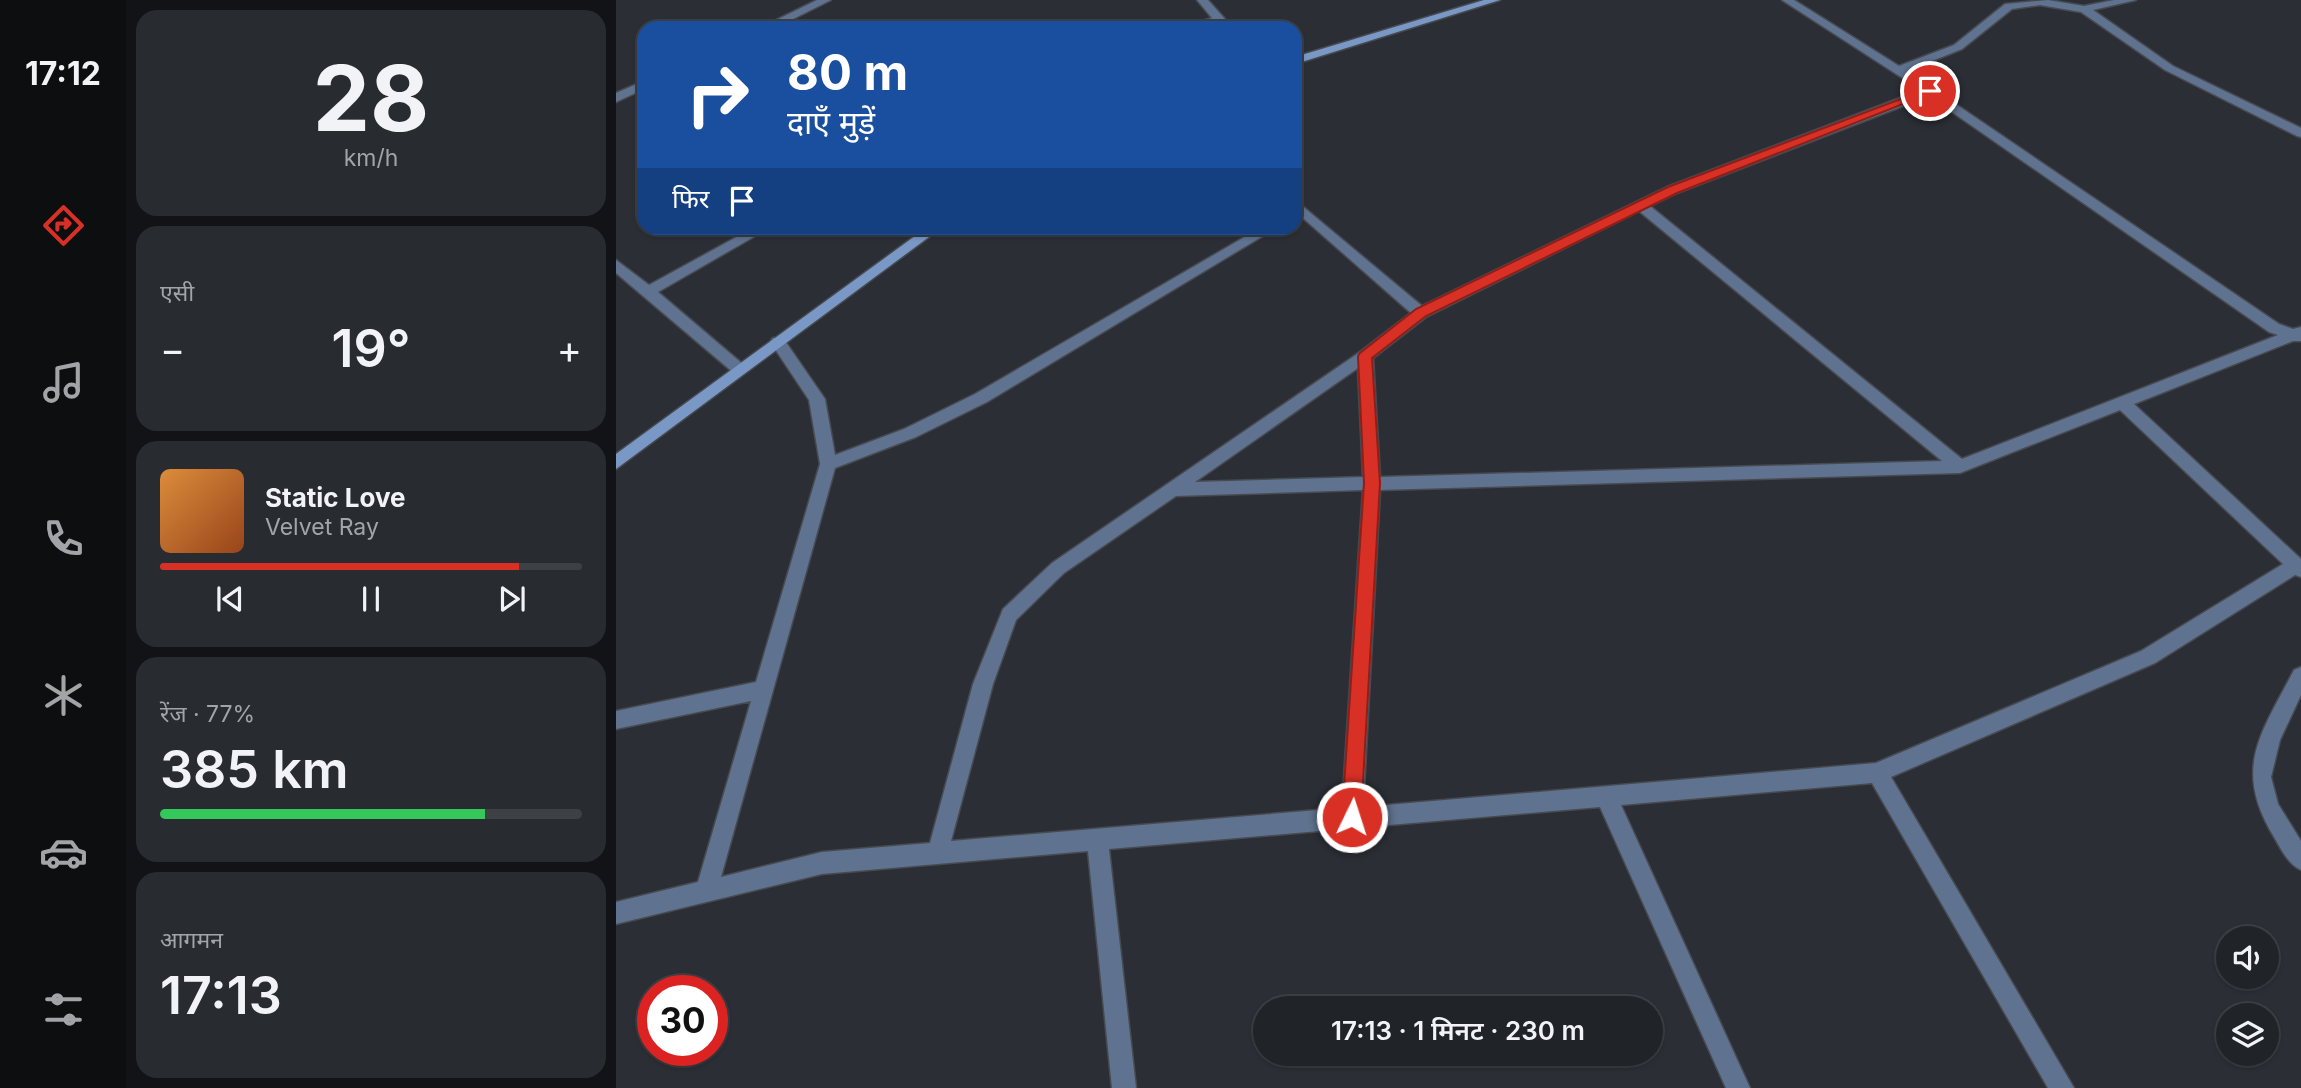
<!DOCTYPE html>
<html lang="hi">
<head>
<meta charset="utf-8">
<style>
  :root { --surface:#202328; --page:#282b30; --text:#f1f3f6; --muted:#a2a4a8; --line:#3d4045; --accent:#d93025 }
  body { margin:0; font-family:Inter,"Noto Sans Devanagari",sans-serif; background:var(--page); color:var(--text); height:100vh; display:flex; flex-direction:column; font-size:26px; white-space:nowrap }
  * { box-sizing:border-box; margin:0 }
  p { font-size:23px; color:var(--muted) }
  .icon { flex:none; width:38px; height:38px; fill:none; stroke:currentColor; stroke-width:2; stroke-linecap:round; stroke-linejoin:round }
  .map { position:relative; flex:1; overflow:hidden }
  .side { display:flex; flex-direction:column; gap:10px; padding:10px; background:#121316; width:490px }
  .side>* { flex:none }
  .banner { position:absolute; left:21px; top:21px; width:665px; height:214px; border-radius:21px; box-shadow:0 2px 5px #0004,0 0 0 2px var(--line); background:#1a4fa0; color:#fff; overflow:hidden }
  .buttons { position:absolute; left:1600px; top:926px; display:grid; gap:14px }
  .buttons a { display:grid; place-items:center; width:63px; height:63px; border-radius:50%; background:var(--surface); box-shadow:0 2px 5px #0004,0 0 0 2px var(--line); font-size:35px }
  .speed { position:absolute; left:21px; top:975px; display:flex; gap:14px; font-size:35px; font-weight:700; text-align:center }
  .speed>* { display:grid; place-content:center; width:91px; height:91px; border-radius:50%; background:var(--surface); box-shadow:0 2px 5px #0004,0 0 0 2px var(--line); line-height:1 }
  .speed .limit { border:10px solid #d22; background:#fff; color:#111 }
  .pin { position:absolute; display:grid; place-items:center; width:60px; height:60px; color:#fff; margin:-30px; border:4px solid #fff; border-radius:50%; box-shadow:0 2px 7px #0007 }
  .me { position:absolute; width:77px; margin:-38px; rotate:4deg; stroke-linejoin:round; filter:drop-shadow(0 0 5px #0008) }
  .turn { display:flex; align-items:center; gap:24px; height:147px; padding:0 35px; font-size:32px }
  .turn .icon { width:91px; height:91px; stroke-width:2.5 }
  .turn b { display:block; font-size:49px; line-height:60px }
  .then { display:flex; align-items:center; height:66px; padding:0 35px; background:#0003; gap:14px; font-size:26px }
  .big { font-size:52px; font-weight:600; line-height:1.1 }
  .side .widget { flex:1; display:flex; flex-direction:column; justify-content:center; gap:10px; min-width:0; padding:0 24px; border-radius:21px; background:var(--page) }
  .side .dial { align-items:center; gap:0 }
  .dial b { font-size:91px; line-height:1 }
  .song { display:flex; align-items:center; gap:21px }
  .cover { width:84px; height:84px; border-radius:10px; background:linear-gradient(135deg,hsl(30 70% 55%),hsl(20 70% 35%)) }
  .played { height:7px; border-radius:4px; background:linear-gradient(90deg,var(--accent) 85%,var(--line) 85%) }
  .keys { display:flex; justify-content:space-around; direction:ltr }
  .heat { display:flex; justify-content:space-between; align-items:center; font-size:38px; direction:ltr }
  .charge { height:10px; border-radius:5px; background:linear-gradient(90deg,#34c759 77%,var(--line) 0) }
  .trip { position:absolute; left:637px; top:996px; width:410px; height:70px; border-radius:35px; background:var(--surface); box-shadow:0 2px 5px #0004,0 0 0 2px var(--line); font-weight:600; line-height:70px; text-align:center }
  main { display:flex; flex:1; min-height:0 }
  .tab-bar { display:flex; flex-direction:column; width:126px; justify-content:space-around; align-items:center; background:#0d0e10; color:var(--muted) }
  .tab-bar .icon { width:49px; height:49px }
  .tab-bar .current { color:var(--accent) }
  .tab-bar b { font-size:32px; color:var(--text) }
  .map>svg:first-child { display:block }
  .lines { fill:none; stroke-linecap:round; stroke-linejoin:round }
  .street-casing { stroke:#474a50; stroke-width:3 }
  .secondary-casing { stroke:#474a50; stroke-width:3 }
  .street { fill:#5f728f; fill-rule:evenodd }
  .secondary { fill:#7998c6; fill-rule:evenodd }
  .route { fill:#d93025; stroke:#8d1f18; stroke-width:2 }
</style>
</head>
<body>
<main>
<nav class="tab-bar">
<b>17:12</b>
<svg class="icon current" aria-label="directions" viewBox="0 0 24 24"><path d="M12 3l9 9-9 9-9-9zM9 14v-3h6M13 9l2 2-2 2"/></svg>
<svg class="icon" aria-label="music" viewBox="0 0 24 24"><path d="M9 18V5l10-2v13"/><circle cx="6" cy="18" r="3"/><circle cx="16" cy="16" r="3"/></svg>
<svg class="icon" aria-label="phone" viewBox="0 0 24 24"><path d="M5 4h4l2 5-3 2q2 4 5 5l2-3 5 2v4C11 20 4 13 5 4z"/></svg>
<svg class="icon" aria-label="climate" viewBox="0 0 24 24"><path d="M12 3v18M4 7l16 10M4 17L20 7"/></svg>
<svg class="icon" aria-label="car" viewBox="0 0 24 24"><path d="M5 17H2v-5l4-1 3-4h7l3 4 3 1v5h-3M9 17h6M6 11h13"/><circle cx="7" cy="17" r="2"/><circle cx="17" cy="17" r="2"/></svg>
<svg class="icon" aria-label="filters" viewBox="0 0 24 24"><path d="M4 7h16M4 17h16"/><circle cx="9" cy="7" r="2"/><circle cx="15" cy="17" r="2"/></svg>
</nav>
<section class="side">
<div class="widget dial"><b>28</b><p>km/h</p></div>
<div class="widget"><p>एसी</p>
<div class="heat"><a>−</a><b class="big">19°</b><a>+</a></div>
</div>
<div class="widget">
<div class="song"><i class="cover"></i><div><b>Static Love</b><p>Velvet Ray</p></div></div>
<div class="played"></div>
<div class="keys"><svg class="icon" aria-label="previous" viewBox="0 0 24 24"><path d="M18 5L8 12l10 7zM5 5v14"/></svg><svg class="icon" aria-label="pause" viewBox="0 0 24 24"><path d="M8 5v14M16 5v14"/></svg><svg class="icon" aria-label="next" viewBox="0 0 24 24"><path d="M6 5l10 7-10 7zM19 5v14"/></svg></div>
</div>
<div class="widget"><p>रेंज · 77%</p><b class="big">385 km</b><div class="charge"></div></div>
<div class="widget"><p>आगमन</p><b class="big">17:13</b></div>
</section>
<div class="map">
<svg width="1685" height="1088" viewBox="0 0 1685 1088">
  <rect width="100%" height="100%" fill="#2b2f35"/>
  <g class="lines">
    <defs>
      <path id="street" d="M 201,0 L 215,0 L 159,28 L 144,28 Z
        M 581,0 L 592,0 L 617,28 L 605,28 L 601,23 L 582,28 L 563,28 L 596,18 Z
        M 1166,0 L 1178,0 L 1283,66 L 1338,45 L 1389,4 L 1432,0 L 1468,6 L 1498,0 L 1520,0 L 1477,10 L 1557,66 L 1685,128 L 1685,137 L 1681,136 L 1549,70 L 1465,12 L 1424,5 L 1396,9 L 1346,49 L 1291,71 L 1663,324 L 1677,329 L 1685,327 L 1685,341 L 1677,341 L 1518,404 L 1685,559 L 1685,577 L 1679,575 L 1539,663 L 1275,777 L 1458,1088 L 1432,1088 L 1256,783 L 1005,805 L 1134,1088 L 1110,1088 L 984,807 L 493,849 L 520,1088 L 496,1088 L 472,851 L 206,874 L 0,924 L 0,902 L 82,882 L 135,701 L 0,729 L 0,711 L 140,682 L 204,464 L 193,400 L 157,346 L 154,342 L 157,338 L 167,338 L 209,399 L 219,455 L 288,429 L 359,394 L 644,228 L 660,228 L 371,402 L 300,437 L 219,468 L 105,877 L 206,852 L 314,843 L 357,684 L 387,609 L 436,563 L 744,352 L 795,313 L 679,211 L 679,200 L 806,306 L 1051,187 L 1305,90 ZM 1313,96 L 1653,332 L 1662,335 L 1346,459 L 1034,206 L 1061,193 ZM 1023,211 L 1326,461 L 764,477 L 757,358 L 810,317 ZM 742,368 L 747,477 L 579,482 ZM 1504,410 L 1667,564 L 1525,651 L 1260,763 L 747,807 L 764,490 L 1344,473 ZM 747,490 L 726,808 L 335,841 L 377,684 L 400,620 L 448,573 L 560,496 Z
        M 28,81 L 28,89 L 0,102 L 0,93 Z
        M 137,228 L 153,228 L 42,292 L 129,366 L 132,370 L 124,376 L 119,374 L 0,273 L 0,260 L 33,285 Z
        M 1685,667 L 1685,695 L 1664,740 L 1655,777 L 1662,804 L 1685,841 L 1685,870 C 1672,864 1665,849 1658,837 C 1616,768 1645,734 1678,670 Z"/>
      <path id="secondary" d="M 868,0 L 884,0 L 679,64 L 679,57 Z
        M 310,228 L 325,228 L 0,469 L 0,454 Z"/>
    </defs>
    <use href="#street" class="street-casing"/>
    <use href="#secondary" class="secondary-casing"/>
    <use href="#street" class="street"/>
    <use href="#secondary" class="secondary"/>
  </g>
  <path class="route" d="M 1311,89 L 1320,91 L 1061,193 L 810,316 L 756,358 L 764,483 L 745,817 L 742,824 L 736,827 L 729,824 L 726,817 L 748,483 L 742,356 L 744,353 L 800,309 L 1052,187 Z"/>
</svg>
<div class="buttons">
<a><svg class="icon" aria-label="sound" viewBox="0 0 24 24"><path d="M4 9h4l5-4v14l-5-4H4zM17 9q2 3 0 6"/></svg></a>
<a><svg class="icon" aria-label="layers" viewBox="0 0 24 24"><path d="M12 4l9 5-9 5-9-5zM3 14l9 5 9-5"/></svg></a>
</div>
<div class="speed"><div class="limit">30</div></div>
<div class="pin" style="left:1314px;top:91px;background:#d93025"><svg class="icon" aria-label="arrive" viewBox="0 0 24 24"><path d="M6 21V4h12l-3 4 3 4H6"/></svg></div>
<svg class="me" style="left:736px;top:817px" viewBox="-20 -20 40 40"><circle r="17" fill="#d93025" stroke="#fff" stroke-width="3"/><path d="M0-11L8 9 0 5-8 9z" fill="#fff"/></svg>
<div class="trip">17:13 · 1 मिनट · 230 m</div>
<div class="banner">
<div class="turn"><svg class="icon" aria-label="right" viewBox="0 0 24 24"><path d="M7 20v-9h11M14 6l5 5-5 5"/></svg><div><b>80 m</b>दाएँ मुड़ें</div></div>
<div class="then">फिर<svg class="icon" aria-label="arrive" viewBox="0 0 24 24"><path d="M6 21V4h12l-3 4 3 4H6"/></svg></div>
</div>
</div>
</main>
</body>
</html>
